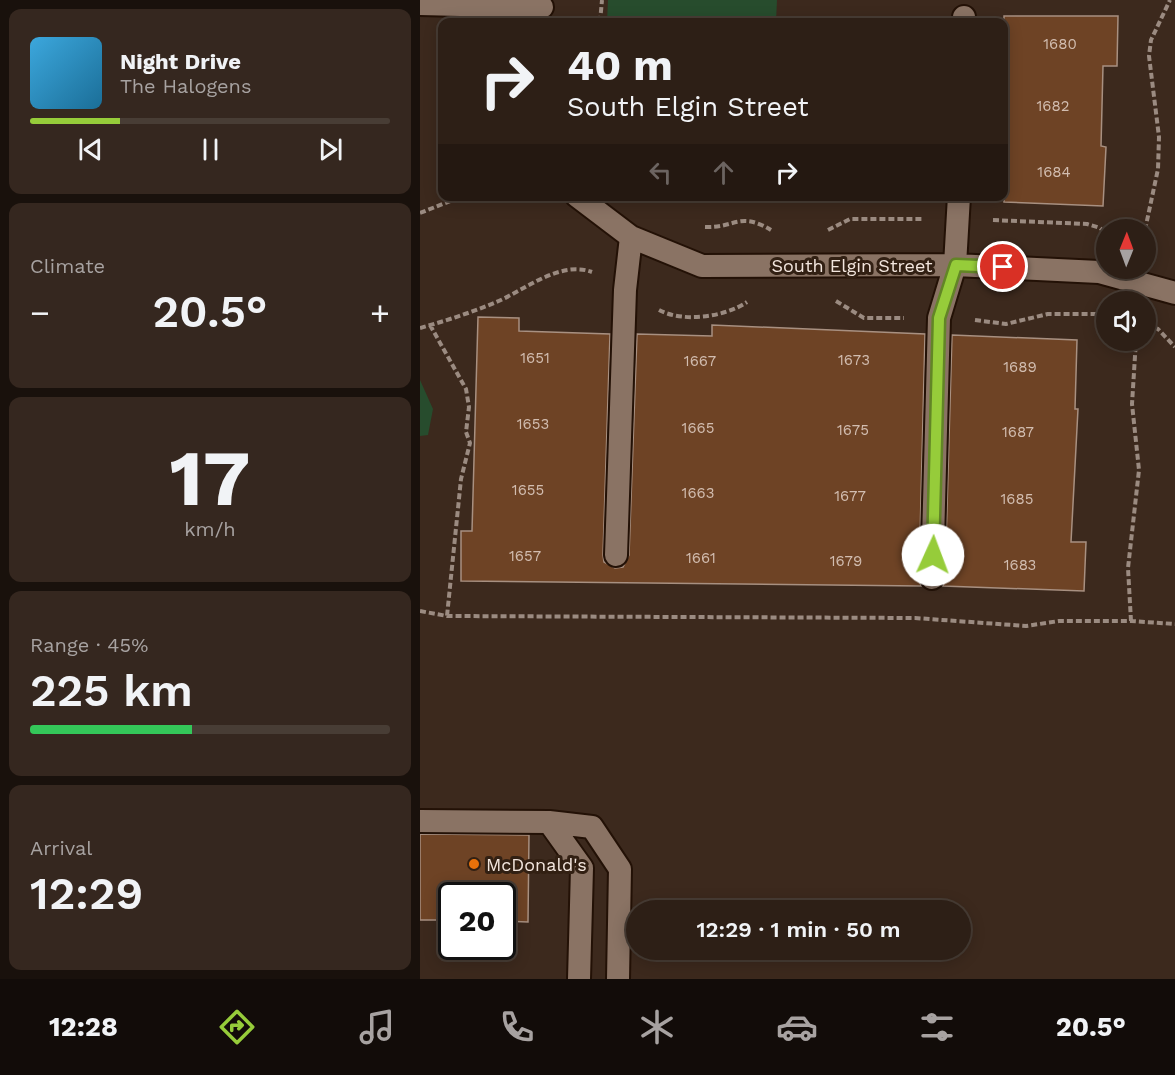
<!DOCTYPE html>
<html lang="en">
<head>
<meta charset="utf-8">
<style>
  :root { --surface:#2d1f16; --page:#35271f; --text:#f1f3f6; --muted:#a7a2a1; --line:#483d35; --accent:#96cc3a }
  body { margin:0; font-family:"Work Sans",sans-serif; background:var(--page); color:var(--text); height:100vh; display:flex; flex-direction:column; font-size:22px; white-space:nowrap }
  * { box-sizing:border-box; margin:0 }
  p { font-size:20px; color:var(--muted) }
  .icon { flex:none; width:33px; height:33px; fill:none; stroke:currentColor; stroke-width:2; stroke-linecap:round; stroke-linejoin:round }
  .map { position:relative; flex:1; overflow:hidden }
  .details { display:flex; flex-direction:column; gap:9px; padding:9px; background:#19110c; width:420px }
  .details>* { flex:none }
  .top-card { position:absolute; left:18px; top:18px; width:570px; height:183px; border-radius:12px; box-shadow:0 3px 15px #0003,0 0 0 2px var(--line); background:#2d1f16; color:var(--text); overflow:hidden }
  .needle { width:39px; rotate:1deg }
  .controls { position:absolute; left:676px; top:219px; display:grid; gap:12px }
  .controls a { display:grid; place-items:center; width:60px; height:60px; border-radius:50%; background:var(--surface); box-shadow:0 3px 15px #0003,0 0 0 2px var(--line); font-size:30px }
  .speed { position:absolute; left:18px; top:882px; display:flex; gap:12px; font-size:30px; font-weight:700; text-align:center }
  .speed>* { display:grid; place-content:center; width:78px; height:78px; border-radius:50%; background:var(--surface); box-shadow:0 3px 15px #0003,0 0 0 2px var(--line); line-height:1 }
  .speed .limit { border:3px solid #111; border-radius:9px; background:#fff; color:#111 }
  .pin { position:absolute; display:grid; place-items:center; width:51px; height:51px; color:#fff; margin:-26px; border:3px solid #fff; border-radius:50%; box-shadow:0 2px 6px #0007 }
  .me { position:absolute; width:66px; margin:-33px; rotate:2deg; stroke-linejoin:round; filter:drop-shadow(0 0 4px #0008) }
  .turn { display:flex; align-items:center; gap:21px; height:126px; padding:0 30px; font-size:27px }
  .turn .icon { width:78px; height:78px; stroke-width:2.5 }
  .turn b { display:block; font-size:42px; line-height:51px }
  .lanes { display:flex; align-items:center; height:57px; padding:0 30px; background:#0003; justify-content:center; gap:30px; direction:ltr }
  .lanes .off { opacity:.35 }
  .big { font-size:45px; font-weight:600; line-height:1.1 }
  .details .tile { flex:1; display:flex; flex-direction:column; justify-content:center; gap:9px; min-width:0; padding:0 21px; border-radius:12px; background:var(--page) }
  .details .dial { align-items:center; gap:0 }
  .dial b { font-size:78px; line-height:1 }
  .song { display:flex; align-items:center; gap:18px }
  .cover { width:72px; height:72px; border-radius:9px; background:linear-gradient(135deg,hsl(200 70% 55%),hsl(200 70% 35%)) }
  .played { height:6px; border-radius:3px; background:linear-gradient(90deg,var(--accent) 25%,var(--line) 25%) }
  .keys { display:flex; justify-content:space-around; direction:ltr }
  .heat { display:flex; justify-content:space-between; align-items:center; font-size:33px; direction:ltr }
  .charge { height:9px; border-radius:4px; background:linear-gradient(90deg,#34c759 45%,var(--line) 0) }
  .trip { position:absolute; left:206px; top:900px; width:345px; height:60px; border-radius:30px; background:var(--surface); box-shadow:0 3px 15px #0003,0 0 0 2px var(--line); font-weight:600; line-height:60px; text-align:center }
  .tabs { display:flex; height:96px; justify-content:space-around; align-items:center; background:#120c09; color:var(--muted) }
  .tabs .icon { width:42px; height:42px }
  .tabs .active { color:var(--accent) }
  .tabs b { font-size:27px; color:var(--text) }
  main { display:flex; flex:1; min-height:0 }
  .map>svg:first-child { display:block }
  .green { fill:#274c2d }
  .building { fill:#6e4325; stroke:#a89081; stroke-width:1.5 }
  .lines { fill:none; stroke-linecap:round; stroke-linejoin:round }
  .service-casing { stroke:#231106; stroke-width:26 }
  .path { stroke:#9b8b81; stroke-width:4; stroke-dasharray:6 3; stroke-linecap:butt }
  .service { stroke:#8a7364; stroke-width:22 }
  .route-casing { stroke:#628526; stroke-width:15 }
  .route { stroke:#96cc3a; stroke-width:10 }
  .food-dot { fill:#e8710a; stroke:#322013; stroke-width:2 }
  .labels { text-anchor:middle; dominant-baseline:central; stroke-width:6; stroke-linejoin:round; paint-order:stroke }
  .number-label { font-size:15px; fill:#d2bdb0 }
  .street-label { font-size:18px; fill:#f3e6de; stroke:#322013 }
  .poi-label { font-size:18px; fill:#f3e6de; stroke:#322013; text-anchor:start }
</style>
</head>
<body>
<main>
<section class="details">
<div class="tile">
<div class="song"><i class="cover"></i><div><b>Night Drive</b><p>The Halogens</p></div></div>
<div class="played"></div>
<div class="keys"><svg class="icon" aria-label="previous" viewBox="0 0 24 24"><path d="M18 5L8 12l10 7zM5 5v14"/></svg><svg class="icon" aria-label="pause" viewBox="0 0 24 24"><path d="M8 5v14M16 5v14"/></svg><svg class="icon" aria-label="next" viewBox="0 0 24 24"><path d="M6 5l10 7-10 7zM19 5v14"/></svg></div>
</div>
<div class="tile"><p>Climate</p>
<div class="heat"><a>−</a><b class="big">20.5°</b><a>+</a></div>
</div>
<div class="tile dial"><b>17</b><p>km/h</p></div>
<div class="tile"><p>Range · 45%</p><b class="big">225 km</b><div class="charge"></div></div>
<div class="tile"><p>Arrival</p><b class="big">12:29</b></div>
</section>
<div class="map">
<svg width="755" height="979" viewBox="0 0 755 979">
  <rect width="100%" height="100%" fill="#3c291d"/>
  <path class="green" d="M 188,0 L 357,0 L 356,22 L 187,22 Z
    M 333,197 L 332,197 L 377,197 L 376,200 L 353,202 Z
    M 0,380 L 13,409 L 8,435 L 0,436 Z"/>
  <path class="building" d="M 584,16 L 698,16 L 697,66 L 683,66 L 681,146 L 686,147 L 683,206 L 584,202 Z
    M 58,317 L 99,318 L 99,331 L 190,334 L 183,555 L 184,562 L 195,568 L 203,567 L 209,555 L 217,334 L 292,336 L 292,325 L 505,334 L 499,578 L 501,586 L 41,581 L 41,531 L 52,531 Z
    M 532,335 L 657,340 L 655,409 L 658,409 L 651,542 L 666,542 L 664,591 L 523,586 L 525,578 Z
    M 0,834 L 109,835 L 108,922 L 82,921 L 82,896 L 32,896 L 32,920 L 0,920 Z"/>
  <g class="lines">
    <defs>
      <path id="service" d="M 0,4 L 122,7
        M 544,22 L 544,17
        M 157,196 L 211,237 L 282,266 L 535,265 L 679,272 L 755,293
        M 196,555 L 205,290 L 211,237
        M 512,578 L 519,318 L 535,265 L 539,196
        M 0,821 L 129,822 L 172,827 L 200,869 L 198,979
        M 129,822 L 162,868 L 159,979"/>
    </defs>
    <use href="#service" class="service-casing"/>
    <path class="path" d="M 180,22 L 182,0
      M 0,213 L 43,196
      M 573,220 L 667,224 L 680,228 L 687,234
      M 285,227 C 316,228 319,211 351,230
      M 408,230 L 430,219 L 503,219
      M 725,230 L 738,169 L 739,137 L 729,56 L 731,40 L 750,0
      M 416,301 L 444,318 L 484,318
      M 239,310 C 263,323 305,317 327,302
      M 555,320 L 586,324 L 628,314 L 687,314
      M 10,325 L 46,389 L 49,407 L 46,432 L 50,443 L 41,479 L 27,616
      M 726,325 L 738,329 L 755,347
      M 0,328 C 25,321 50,313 74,303 C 104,291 139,260 172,272
      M 0,611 L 27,616 L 495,618 L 606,626 L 639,621 L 711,621 L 755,624
      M 711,621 L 708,568 L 719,470 L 712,404 L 716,340"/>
    <use href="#service" class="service"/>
  </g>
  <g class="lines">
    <defs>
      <path id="route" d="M 513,555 L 519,318 L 536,265 L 583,267"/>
    </defs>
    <use href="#route" class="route-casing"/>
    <use href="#route" class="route"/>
  </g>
  <circle class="food-dot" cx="54" cy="864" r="6"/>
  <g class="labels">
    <g class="number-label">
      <text x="640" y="44">1680</text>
      <text x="633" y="106">1682</text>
      <text x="634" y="172">1684</text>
      <text x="115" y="358">1651</text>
      <text x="434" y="360">1673</text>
      <text x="280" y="361">1667</text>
      <text x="600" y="367">1689</text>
      <text x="113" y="424">1653</text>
      <text x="278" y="428">1665</text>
      <text x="433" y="430">1675</text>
      <text x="598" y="432">1687</text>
      <text x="108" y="490">1655</text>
      <text x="278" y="493">1663</text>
      <text x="430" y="496">1677</text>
      <text x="597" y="499">1685</text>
      <text x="105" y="556">1657</text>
      <text x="281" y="558">1661</text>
      <text x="426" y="561">1679</text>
      <text x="600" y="565">1683</text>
    </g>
    <g class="street-label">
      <text x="432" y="265">South Elgin Street</text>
    </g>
    <g class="poi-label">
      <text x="66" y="864">McDonald's</text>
    </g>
  </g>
</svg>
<div class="controls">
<a><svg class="needle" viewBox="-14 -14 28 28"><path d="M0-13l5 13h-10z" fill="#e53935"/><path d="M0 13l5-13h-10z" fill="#a7a2a1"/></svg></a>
<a><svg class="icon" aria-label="sound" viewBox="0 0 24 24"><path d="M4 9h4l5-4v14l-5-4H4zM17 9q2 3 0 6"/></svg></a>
</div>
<div class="speed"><div class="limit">20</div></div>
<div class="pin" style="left:583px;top:267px;background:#d93025"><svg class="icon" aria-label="arrive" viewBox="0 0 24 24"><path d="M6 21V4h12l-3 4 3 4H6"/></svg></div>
<svg class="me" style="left:513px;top:555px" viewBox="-20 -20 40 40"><circle r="19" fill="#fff"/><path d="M0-13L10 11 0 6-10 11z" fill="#96cc3a"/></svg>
<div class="trip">12:29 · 1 min · 50 m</div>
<div class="top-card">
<div class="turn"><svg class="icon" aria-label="right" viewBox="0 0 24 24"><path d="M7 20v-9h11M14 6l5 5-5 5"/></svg><div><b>40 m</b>South Elgin Street</div></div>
<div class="lanes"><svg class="icon off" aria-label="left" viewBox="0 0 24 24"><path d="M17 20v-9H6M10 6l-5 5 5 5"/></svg><svg class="icon off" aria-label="ahead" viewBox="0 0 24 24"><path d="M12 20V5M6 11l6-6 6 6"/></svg><svg class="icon" aria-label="right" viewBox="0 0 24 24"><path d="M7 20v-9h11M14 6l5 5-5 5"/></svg></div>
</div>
</div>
</main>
<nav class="tabs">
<b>12:28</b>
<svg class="icon active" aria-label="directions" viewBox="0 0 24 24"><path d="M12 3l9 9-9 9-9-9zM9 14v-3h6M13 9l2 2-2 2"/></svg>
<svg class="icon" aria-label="music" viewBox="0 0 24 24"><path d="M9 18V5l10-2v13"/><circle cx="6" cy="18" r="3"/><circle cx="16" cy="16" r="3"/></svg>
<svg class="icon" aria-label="phone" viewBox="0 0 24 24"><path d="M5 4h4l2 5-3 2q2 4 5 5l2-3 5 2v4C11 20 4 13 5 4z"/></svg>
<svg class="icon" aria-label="climate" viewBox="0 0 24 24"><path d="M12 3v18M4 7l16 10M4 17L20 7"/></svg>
<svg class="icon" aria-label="car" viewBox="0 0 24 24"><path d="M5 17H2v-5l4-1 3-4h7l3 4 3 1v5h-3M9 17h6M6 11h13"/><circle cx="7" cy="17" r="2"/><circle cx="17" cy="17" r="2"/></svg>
<svg class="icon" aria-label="filters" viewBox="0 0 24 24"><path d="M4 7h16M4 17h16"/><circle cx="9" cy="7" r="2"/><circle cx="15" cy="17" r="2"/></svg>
<b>20.5°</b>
</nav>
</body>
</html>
